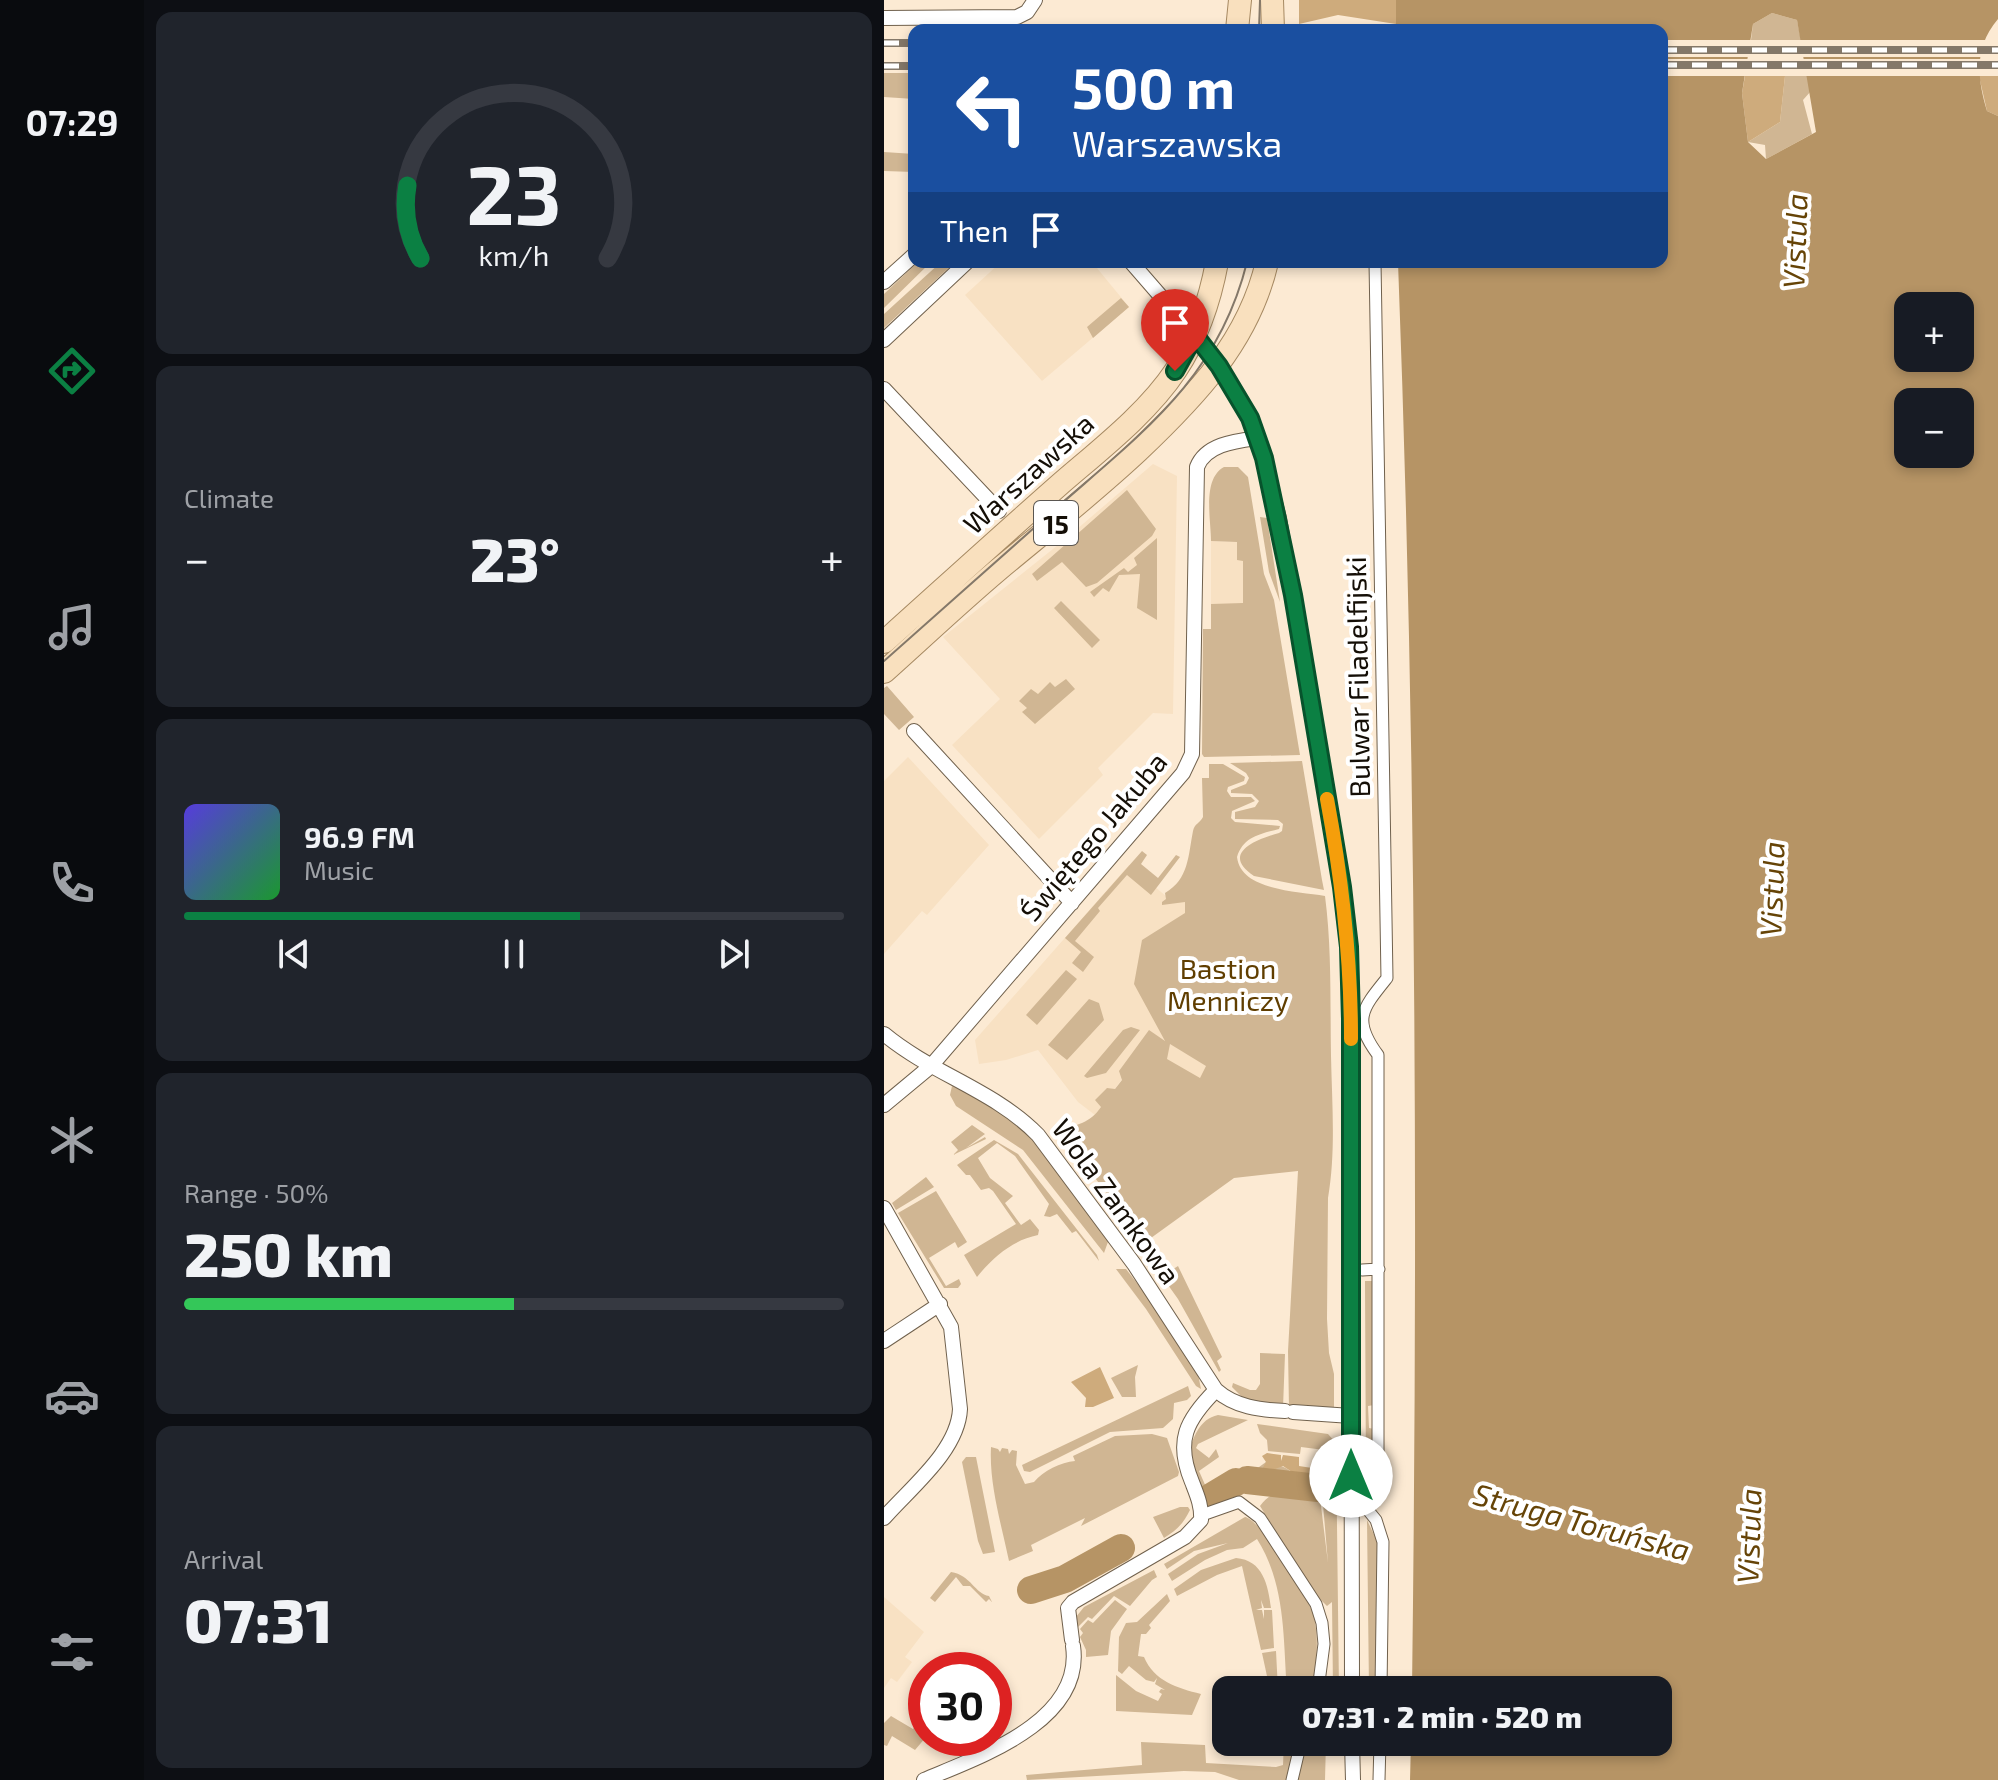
<!DOCTYPE html>
<html lang="en">
<head>
<meta charset="utf-8">
<style>
  :root { --surface:#171b24; --page:#20242c; --text:#f1f3f6; --muted:#9ea1a6; --line:#363941; --accent:#0b8043 }
  body { margin:0; font-family:"Exo 2",sans-serif; background:var(--page); color:var(--text); height:100vh; display:flex; flex-direction:column; font-size:30px; white-space:nowrap }
  * { box-sizing:border-box; margin:0 }
  p { font-size:26px; color:var(--muted) }
  .icon { flex:none; width:44px; height:44px; fill:none; stroke:currentColor; stroke-width:2; stroke-linecap:round; stroke-linejoin:round }
  .map { position:relative; flex:1; overflow:hidden }
  .panel { display:flex; flex-direction:column; gap:12px; padding:12px; background:#0d0f14; width:740px }
  .panel>* { flex:none }
  .banner { position:absolute; left:24px; top:24px; width:760px; height:244px; border-radius:16px; box-shadow:0 4px 12px #0003; background:#1a4fa0; color:#fff; overflow:hidden }
  .controls { position:absolute; left:1010px; top:292px; display:grid; gap:16px }
  .controls a { display:grid; place-items:center; width:80px; height:80px; border-radius:16px; background:var(--surface); box-shadow:0 4px 12px #0003; font-size:40px }
  .speed { position:absolute; left:24px; top:1652px; display:flex; gap:16px; font-size:40px; font-weight:700; text-align:center }
  .speed>* { display:grid; place-content:center; width:104px; height:104px; border-radius:50%; background:var(--surface); box-shadow:0 4px 12px #0003; line-height:1 }
  .speed .limit { border:12px solid #d22; background:#fff; color:#111 }
  .pin { position:absolute; display:grid; place-items:center; width:68px; height:68px; color:#fff; margin:-82px -34px; border-radius:50% 50% 50% 0; rotate:-45deg; box-shadow:0 0 8px #0007 }
  .pin .icon { rotate:45deg }
  .me { position:absolute; width:88px; margin:-44px; rotate:0deg; stroke-linejoin:round; filter:drop-shadow(0 0 6px #0008) }
  .turn { display:flex; align-items:center; gap:28px; height:168px; padding:0 32px; font-size:36px }
  .turn .icon { width:104px; height:104px; stroke-width:2.5 }
  .turn b { display:block; font-size:56px; line-height:68px }
  .then { display:flex; align-items:center; height:76px; padding:0 32px; background:#0003; gap:16px; font-size:30px }
  .big { font-size:60px; font-weight:800; line-height:1.1 }
  .panel .tile { flex:1; display:flex; flex-direction:column; justify-content:center; gap:12px; min-width:0; padding:0 28px; border-radius:16px; background:var(--page) }
  .panel .dial { align-items:center; gap:0 }
  .dial svg { height:208px; overflow:visible; fill:none; stroke:var(--line); stroke-width:7; stroke-linecap:round; text-anchor:middle }
  .dial text { fill:var(--text); stroke:none }
  .song { display:flex; align-items:center; gap:24px }
  .cover { width:96px; height:96px; border-radius:12px; background:linear-gradient(135deg,hsl(250 70% 55%),hsl(130 70% 35%)) }
  .played { height:8px; border-radius:4px; background:linear-gradient(90deg,var(--accent) 60%,var(--line) 60%) }
  .keys { display:flex; justify-content:space-around; direction:ltr }
  .heat { display:flex; justify-content:space-between; align-items:center; font-size:44px; direction:ltr }
  .charge { height:12px; border-radius:6px; background:linear-gradient(90deg,#34c759 50%,var(--line) 0) }
  .trip { position:absolute; left:328px; top:1676px; width:460px; height:80px; border-radius:16px; background:var(--surface); box-shadow:0 4px 12px #0003; font-weight:800; line-height:80px; text-align:center }
  main { display:flex; flex:1; min-height:0 }
  .menu { display:flex; flex-direction:column; width:144px; justify-content:space-around; align-items:center; background:#090b0e; color:var(--muted) }
  .menu .icon { width:56px; height:56px }
  .menu .current { color:var(--accent) }
  .menu b { font-size:36px; color:var(--text) }
  .map>svg:first-child { display:block }
  .built { fill:#f8e1c3 }
  .green { fill:#d0b693; fill-rule:evenodd }
  .forest { fill:#ceab7c }
  .water { fill:#b69465; fill-rule:evenodd }
  .pier { fill:#fcead3 }
  .lines { fill:none; stroke-linecap:round; stroke-linejoin:round }
  .river { stroke:#b69465; stroke-width:28 }
  .pedestrian-casing { stroke:#70614d; stroke-width:13 }
  .minor-casing { stroke:#70614d; stroke-width:16 }
  .primary-casing { stroke:#a68962; stroke-width:24 }
  .pedestrian { stroke:#fff; stroke-width:11 }
  .minor { stroke:#fff; stroke-width:14 }
  .primary { stroke:#f9e0be; stroke-width:22 }
  .tram { stroke:#847869; stroke-width:2 }
  .rail-casing { stroke:#847869; stroke-width:8 }
  .rail { stroke:#fff; stroke-width:5; stroke-dasharray:15; stroke-linecap:butt }
  .route-casing { stroke:#07532c; stroke-width:20 }
  .route { stroke:#0b8043; stroke-width:14 }
  .slow { stroke:#f59e0b; stroke-width:14 }
  .labels { text-anchor:middle; dominant-baseline:central; stroke-width:8; stroke-linejoin:round; paint-order:stroke }
  .shield { fill:#fff; stroke:#5a5651; stroke-width:2 }
  .shield-label { font-size:26px; font-weight:bold; fill:#140e06 }
  .street-label { font-size:28px; fill:#140e06; stroke:#fff }
  .park-label { font-size:28px; fill:#603e00; stroke:#fff }
  .water-label { font-size:30px; font-style:italic; fill:#664407; stroke:#fff }
</style>
</head>
<body>
<main>
<nav class="menu">
<b>07:29</b>
<svg class="icon current" aria-label="directions" viewBox="0 0 24 24"><path d="M12 3l9 9-9 9-9-9zM9 14v-3h6M13 9l2 2-2 2"/></svg>
<svg class="icon" aria-label="music" viewBox="0 0 24 24"><path d="M9 18V5l10-2v13"/><circle cx="6" cy="18" r="3"/><circle cx="16" cy="16" r="3"/></svg>
<svg class="icon" aria-label="phone" viewBox="0 0 24 24"><path d="M5 4h4l2 5-3 2q2 4 5 5l2-3 5 2v4C11 20 4 13 5 4z"/></svg>
<svg class="icon" aria-label="climate" viewBox="0 0 24 24"><path d="M12 3v18M4 7l16 10M4 17L20 7"/></svg>
<svg class="icon" aria-label="car" viewBox="0 0 24 24"><path d="M5 17H2v-5l4-1 3-4h7l3 4 3 1v5h-3M9 17h6M6 11h13"/><circle cx="7" cy="17" r="2"/><circle cx="17" cy="17" r="2"/></svg>
<svg class="icon" aria-label="filters" viewBox="0 0 24 24"><path d="M4 7h16M4 17h16"/><circle cx="9" cy="7" r="2"/><circle cx="15" cy="17" r="2"/></svg>
</nav>
<section class="panel">
<div class="tile dial"><svg viewBox="0 0 100 80">
<path d="M14 69A42 42 0 1 1 86 69"/>
<path d="M14 69A42 42 0 0 1 9 41" stroke="#0b8043"/>
<text x="50" y="56" font-size="32" font-weight="700">23</text>
<text x="50" y="72" font-size="11">km/h</text>
</svg></div>
<div class="tile"><p>Climate</p>
<div class="heat"><a>−</a><b class="big">23°</b><a>+</a></div>
</div>
<div class="tile">
<div class="song"><i class="cover"></i><div><b>96.9 FM</b><p>Music</p></div></div>
<div class="played"></div>
<div class="keys"><svg class="icon" aria-label="previous" viewBox="0 0 24 24"><path d="M18 5L8 12l10 7zM5 5v14"/></svg><svg class="icon" aria-label="pause" viewBox="0 0 24 24"><path d="M8 5v14M16 5v14"/></svg><svg class="icon" aria-label="next" viewBox="0 0 24 24"><path d="M6 5l10 7-10 7zM19 5v14"/></svg></div>
</div>
<div class="tile"><p>Range · 50%</p><b class="big">250 km</b><div class="charge"></div></div>
<div class="tile"><p>Arrival</p><b class="big">07:31</b></div>
</section>
<div class="map">
<svg width="1114" height="1780" viewBox="0 0 1114 1780">
  <rect width="100%" height="100%" fill="#fcead3"/>
  <path class="built" d="M 117,262 L 208,262 L 245,307 L 158,381 L 81,295 Z
    M 269,464 L 293,476 L 289,714 L 269,713 L 214,768 L 219,775 L 155,839 L 68,745 L 116,699 L 59,637 L 179,541 Z
    M 327,541 L 353,542 L 359,560 L 359,604 L 327,604 Z
    M 24,757 L 105,845 L 43,915 L 38,911 L 0,954 L 0,781 Z
    M 326,826 L 282,1041 L 323,1066 L 316,1079 L 261,1049 L 211,1115 L 194,1102 L 154,1050 L 122,1060 L 95,1064 L 91,1040 L 245,865 L 283,897 L 304,872 Z
    M 0,1597 L 40,1632 L 21,1657 L 28,1662 L 13,1682 L 7,1678 L 0,1688 Z"/>
  <path class="green" d="M 888,13 L 913,20 L 917,40 L 867,40 L 869,24 Z
    M 0,73 L 30,73 L 30,99 L 0,97 Z
    M 901,76 L 924,76 L 927,91 L 919,100 L 928,134 L 882,159 L 881,145 L 864,142 L 896,122 Z
    M 0,152 L 30,154 L 30,172 L 0,171 Z
    M 34,262 L 47,262 L 0,308 L 0,294 Z
    M 57,262 L 71,262 L 0,328 L 0,314 Z
    M 237,298 L 245,307 L 209,338 L 203,327 Z
    M 340,467 L 354,467 L 364,477 L 380,574 L 390,600 L 416,755 L 320,757 L 318,754 L 319,629 L 327,629 L 327,604 L 359,603 L 359,561 L 353,560 L 353,542 L 327,541 C 327,519 318,479 340,467 Z
    M 243,490 L 272,529 L 268,536 L 213,583 L 202,587 L 178,562 L 153,581 L 148,574 Z
    M 376,517 L 383,518 L 396,602 L 385,572 Z
    M 273,538 L 273,620 L 253,608 L 256,574 L 235,575 L 225,592 L 219,588 L 210,597 L 206,592 L 240,568 L 244,572 L 253,565 L 250,558 Z
    M 177,601 L 216,640 L 208,648 L 170,608 Z
    M 182,679 L 191,689 L 151,724 L 138,712 L 143,708 L 135,701 L 147,689 L 154,694 L 166,682 L 171,687 Z
    M 3,686 L 30,717 L 15,730 L 0,714 L 0,688 Z
    M 418,761 L 438,880 L 440,890 L 370,876 C 335,853 374,839 395,833 L 398,831 L 399,824 L 394,820 L 351,819 L 351,812 L 371,807 L 375,801 L 368,794 L 347,793 L 347,790 L 362,784 L 365,778 L 362,773 L 346,763 Z
    M 325,764 L 339,764 L 361,777 L 360,781 L 344,787 L 343,791 L 347,797 L 367,797 L 371,801 L 348,811 L 347,818 L 351,822 L 396,826 L 395,829 C 376,834 359,837 353,857 C 357,891 414,891 441,896 C 448,949 446,1003 447,1056 C 448,1103 452,1152 444,1198 L 443,1319 L 445,1353 L 450,1374 L 450,1411 L 405,1408 L 404,1351 L 414,1171 L 350,1178 L 260,1243 L 175,1130 C 193,1125 206,1123 217,1107 L 211,1100 L 223,1088 L 231,1089 L 238,1080 L 235,1071 L 265,1030 L 281,1041 L 250,984 L 258,940 L 301,913 L 301,902 L 278,905 L 278,902 L 282,899 L 281,893 C 305,879 304,856 309,831 C 310,824 316,823 319,817 L 318,778 L 325,778 ZM 286,1044 L 322,1066 L 316,1078 L 283,1059 Z
    M 258,851 L 263,855 L 257,864 L 274,878 L 292,855 L 296,857 L 267,895 L 243,875 L 214,908 L 216,911 L 191,941 L 210,957 L 199,972 L 188,963 L 197,952 L 181,938 Z
    M 182,970 L 193,979 L 153,1025 L 142,1015 Z
    M 205,999 L 215,1003 L 220,1020 L 183,1060 L 164,1045 Z
    M 247,1027 L 256,1030 L 222,1073 L 203,1078 L 200,1076 L 239,1030 Z
    M 68,1086 L 107,1104 L 145,1134 L 225,1239 L 220,1253 L 139,1150 L 72,1106 L 66,1095 Z
    M 88,1125 L 101,1134 L 82,1148 L 101,1137 L 102,1139 L 69,1155 L 74,1150 L 67,1142 Z
    M 110,1140 L 134,1154 L 213,1255 L 215,1261 L 192,1231 L 188,1233 L 173,1214 L 166,1217 L 160,1216 L 165,1204 L 131,1156 L 113,1143 L 94,1158 L 106,1178 L 129,1196 L 121,1203 L 137,1225 L 146,1219 L 155,1230 L 154,1235 C 129,1240 109,1257 93,1277 L 80,1255 L 132,1224 L 109,1191 L 105,1188 L 97,1190 L 86,1175 L 82,1175 L 73,1165 Z
    M 42,1177 L 50,1187 L 12,1210 L 8,1203 Z
    M 52,1191 L 83,1242 L 74,1248 L 71,1242 L 45,1258 L 62,1286 L 75,1279 L 77,1284 L 74,1288 L 60,1288 L 14,1213 Z
    M 259,1245 L 280,1275 L 294,1266 L 338,1357 L 333,1361 L 337,1370 L 335,1372 L 294,1299 L 257,1247 Z
    M 232,1269 L 242,1269 L 263,1296 L 314,1374 L 317,1389 L 312,1386 L 262,1309 Z
    M 481,1281 L 489,1281 L 490,1405 L 484,1406 L 485,1428 L 490,1429 L 490,1473 L 482,1484 Z
    M 376,1353 L 401,1354 L 399,1408 L 361,1400 L 348,1387 L 349,1383 L 366,1390 L 372,1390 L 376,1384 Z
    M 254,1365 L 251,1377 L 252,1397 L 238,1397 L 227,1378 Z
    M 304,1386 L 307,1396 L 303,1400 L 290,1403 L 289,1419 L 279,1428 L 226,1432 L 146,1472 L 140,1471 L 138,1465 Z
    M 334,1415 L 364,1420 L 314,1444 L 312,1448 L 325,1458 L 332,1449 L 335,1457 L 315,1471 L 322,1487 L 349,1472 L 357,1472 L 359,1474 L 340,1502 L 330,1505 C 315,1495 310,1471 304,1455 C 309,1438 315,1419 334,1415 Z
    M 373,1424 L 444,1434 L 452,1443 L 455,1690 L 449,1690 L 448,1602 L 443,1606 L 428,1591 L 376,1506 C 391,1484 413,1494 436,1498 L 444,1563 L 436,1469 L 446,1470 L 448,1451 L 417,1447 L 416,1454 L 384,1451 L 383,1440 L 376,1433 Z
    M 268,1434 L 283,1438 L 295,1472 L 294,1476 L 197,1526 L 201,1518 L 147,1545 L 149,1551 L 125,1561 C 117,1523 105,1484 107,1447 L 114,1449 L 116,1452 L 118,1448 L 124,1449 L 125,1454 L 128,1450 L 133,1451 L 132,1465 L 141,1484 L 150,1482 C 159,1471 177,1462 191,1461 L 189,1456 L 231,1436 Z
    M 82,1457 L 92,1457 L 111,1552 L 99,1554 L 94,1541 L 78,1462 Z
    M 382,1462 C 398,1465 406,1468 416,1482 L 364,1475 Z
    M 296,1507 L 304,1507 L 306,1510 C 299,1524 293,1530 280,1538 L 269,1517 Z
    M 361,1517 C 378,1520 425,1598 430,1616 C 435,1640 433,1666 428,1690 L 403,1690 C 399,1638 402,1585 373,1539 L 359,1548 L 343,1550 L 321,1560 L 288,1581 L 284,1574 L 314,1554 L 344,1543 L 310,1551 L 283,1569 L 280,1564 Z
    M 483,1520 L 494,1543 L 492,1690 L 485,1690 Z
    M 352,1558 C 379,1560 384,1585 387,1608 L 380,1608 L 377,1600 L 378,1608 L 372,1610 L 378,1610 L 380,1619 L 380,1610 L 388,1610 L 390,1648 L 377,1650 L 358,1566 L 333,1575 L 293,1596 L 290,1589 L 317,1570 Z
    M 270,1570 L 273,1577 L 268,1580 L 246,1606 L 230,1596 L 208,1619 L 204,1617 L 193,1628 L 192,1617 L 200,1607 Z
    M 67,1572 C 87,1575 91,1594 105,1596 L 108,1602 L 105,1599 L 102,1602 L 86,1586 L 79,1586 L 72,1577 L 51,1602 L 46,1598 Z
    M 283,1594 L 286,1601 L 265,1625 L 267,1628 L 262,1634 L 257,1634 L 254,1656 L 260,1657 C 270,1681 293,1688 317,1694 L 308,1715 L 232,1711 L 232,1675 L 252,1691 L 274,1701 L 278,1694 L 275,1692 L 277,1689 L 281,1690 L 271,1684 L 273,1678 L 270,1682 L 262,1680 L 245,1666 L 238,1674 L 234,1671 L 235,1637 L 242,1623 L 253,1622 Z
    M 231,1600 L 243,1609 L 227,1631 L 224,1655 L 202,1657 L 202,1650 L 196,1637 L 199,1633 L 196,1629 L 204,1620 L 209,1623 Z
    M 392,1651 L 394,1690 L 386,1690 L 378,1653 Z
    M 42,1710 L 42,1737 L 31,1750 L 8,1736 L 3,1746 L 0,1745 L 0,1723 L 7,1716 L 29,1729 Z
    M 257,1742 L 321,1745 L 322,1763 L 392,1767 L 399,1765 L 400,1742 L 411,1742 L 402,1780 L 355,1780 L 331,1772 L 300,1771 L 143,1780 L 142,1775 L 258,1765 Z
    M 421,1742 L 442,1742 L 441,1780 L 413,1780 Z"/>
  <path class="forest" d="M 415,0 L 512,0 L 512,24 L 454,15 L 415,24 Z
    M 861,76 L 901,76 L 896,122 L 864,142 L 858,93 Z
    M 1095,76 L 1114,76 L 1114,116 L 1103,111 Z
    M 216,1367 L 230,1398 L 209,1407 L 201,1407 L 202,1398 L 187,1382 Z
    M 383,1453 L 397,1455 L 397,1461 L 399,1455 L 415,1457 L 415,1466 L 428,1468 L 431,1485 L 416,1482 L 408,1472 L 399,1466 L 381,1473 L 377,1471 L 382,1462 L 378,1456 Z"/>
  <path class="water" d="M 512,0 L 1114,0 L 1114,19 C 1090,47 1093,78 1103,111 L 1114,116 L 1114,1780 L 526,1780 L 527,1742 L 774,1742 L 774,1690 L 528,1690 C 534,1214 532,738 514,262 L 778,262 L 778,30 L 512,30 ZM 888,13 L 913,20 L 932,132 L 882,159 L 864,142 L 858,93 L 869,24 ZM 1024,306 L 1076,306 L 1076,358 L 1024,358 ZM 1024,402 L 1076,402 L 1076,454 L 1024,454 Z"/>
  <path class="pier" d="M 778,40 L 871,40 L 868,57 L 778,57 Z
    M 913,40 L 1104,40 L 1100,57 L 917,57 Z
    M 778,59 L 868,59 L 865,76 L 778,76 Z
    M 917,59 L 1099,59 L 1099,76 L 920,76 Z"/>
  <g class="lines">
    <path class="river" d="M 363,1480 L 434,1488
      M 327,1497 L 352,1482
      M 147,1590 L 181,1579 L 237,1548"/>
    <defs>
      <path id="pedestrian" d="M 491,262 L 503,978 C 478,1009 468,1020 494,1055 L 494,1484 L 479,1504 L 492,1520 L 499,1542 L 497,1690
        M 478,1270 L 495,1269
        M 318,1515 L 355,1502 L 376,1518 L 432,1604 L 438,1623 L 440,1644 L 434,1690
        M 408,1780 L 417,1742
        M 495,1780 L 496,1742"/>
      <path id="minor" d="M 0,18 L 133,17 L 143,12 L 151,0
        M 247,262 L 326,353 L 366,418 L 374,438 L 395,518 L 458,887 L 465,947 L 467,1019 L 468,1690
        M 0,282 L 30,255
        M 0,340 L 83,262
        M 0,389 L 115,511
        M 30,731 L 188,903
        M 0,1034 C 48,1074 110,1090 154,1135 L 250,1264 L 332,1390 C 351,1407 376,1410 401,1411
        M 0,1105 L 47,1066 L 299,773 L 308,754 L 313,467 C 322,444 352,441 374,438
        M 0,1208 L 67,1327 L 76,1409 C 74,1451 26,1488 0,1518
        M 0,1341 L 56,1304
        M 409,1412 L 467,1416
        M 188,1640 L 184,1608 L 189,1602 L 301,1537 L 317,1520 C 318,1506 313,1495 308,1482 C 291,1441 302,1420 332,1390
        M 468,1742 L 469,1780
        M 40,1780 C 94,1757 200,1722 189,1646"/>
      <path id="primary" d="M 388,0 L 389,30
        M 353,30 L 356,0
        M 0,642 C 58,590 115,538 174,486 C 213,452 263,414 292,370 C 313,338 326,300 333,262
        M 0,672 C 38,638 75,603 114,570 C 161,531 209,493 254,451 C 311,397 365,341 383,262"/>
    </defs>
    <use href="#pedestrian" class="pedestrian-casing"/>
    <use href="#minor" class="minor-casing"/>
    <use href="#primary" class="primary-casing"/>
    <use href="#pedestrian" class="pedestrian"/>
    <use href="#minor" class="minor"/>
    <use href="#primary" class="primary"/>
    <path class="tram" d="M 375,30 L 376,0
      M 0,661 C 56,611 113,561 169,511 C 255,435 334,380 363,262"/>
    <defs>
      <path id="rail" d="M 0,43 L 30,43
        M 778,50 L 1114,50
        M 778,65 L 1114,65
        M 0,66 L 30,66"/>
    </defs>
    <use href="#rail" class="rail-casing"/>
    <use href="#rail" class="rail"/>
  </g>
  <g class="lines">
    <defs>
      <path id="route" d="M 291,371 L 311,335 L 335,366 L 366,418 L 380,458 L 409,595 L 458,887 L 465,947 L 467,1019 L 467,1476"/>
    </defs>
    <use href="#route" class="route-casing"/>
    <use href="#route" class="route"/>
    <path class="slow" d="M 443,799 C 458,879 467,957 467,1039"/>
  </g>
  <g class="labels">
    <rect class="shield" x="150" y="501" width="44" height="44" rx="6"/>
    <g class="shield-label">
      <text x="172" y="523">15</text>
    </g>
    <g class="street-label">
      <text transform="translate(144 473) rotate(-42)">Warszawska</text>
      <text transform="translate(473 677) rotate(-91)">Bulwar Filadelfijski</text>
      <text transform="translate(209 836) rotate(-50)">Świętego Jakuba</text>
      <text transform="translate(233 1201) rotate(54)">Wola Zamkowa</text>
    </g>
    <g class="park-label">
      <text x="344" y="968">Bastion<tspan x="344" dy="32">Menniczy</tspan></text>
    </g>
    <g class="water-label">
      <text transform="translate(910 241) rotate(-88)">Vistula</text>
      <text transform="translate(887 889) rotate(-88)">Vistula</text>
      <text transform="translate(698 1521) rotate(15)">Struga Toruńska</text>
      <text transform="translate(864 1536) rotate(-88)">Vistula</text>
    </g>
  </g>
</svg>
<div class="controls">
<a>+</a>
<a>−</a>
</div>
<div class="speed"><div class="limit">30</div></div>
<div class="pin" style="left:291px;top:371px;background:#d93025"><svg class="icon" aria-label="arrive" viewBox="0 0 24 24"><path d="M6 21V4h12l-3 4 3 4H6"/></svg></div>
<svg class="me" style="left:467px;top:1476px" viewBox="-20 -20 40 40"><circle r="19" fill="#fff"/><path d="M0-13L10 11 0 6-10 11z" fill="#0b8043"/></svg>
<div class="trip">07:31 · 2 min · 520 m</div>
<div class="banner">
<div class="turn"><svg class="icon" aria-label="left" viewBox="0 0 24 24"><path d="M17 20v-9H6M10 6l-5 5 5 5"/></svg><div><b>500 m</b>Warszawska</div></div>
<div class="then">Then<svg class="icon" aria-label="arrive" viewBox="0 0 24 24"><path d="M6 21V4h12l-3 4 3 4H6"/></svg></div>
</div>
</div>
</main>
</body>
</html>
